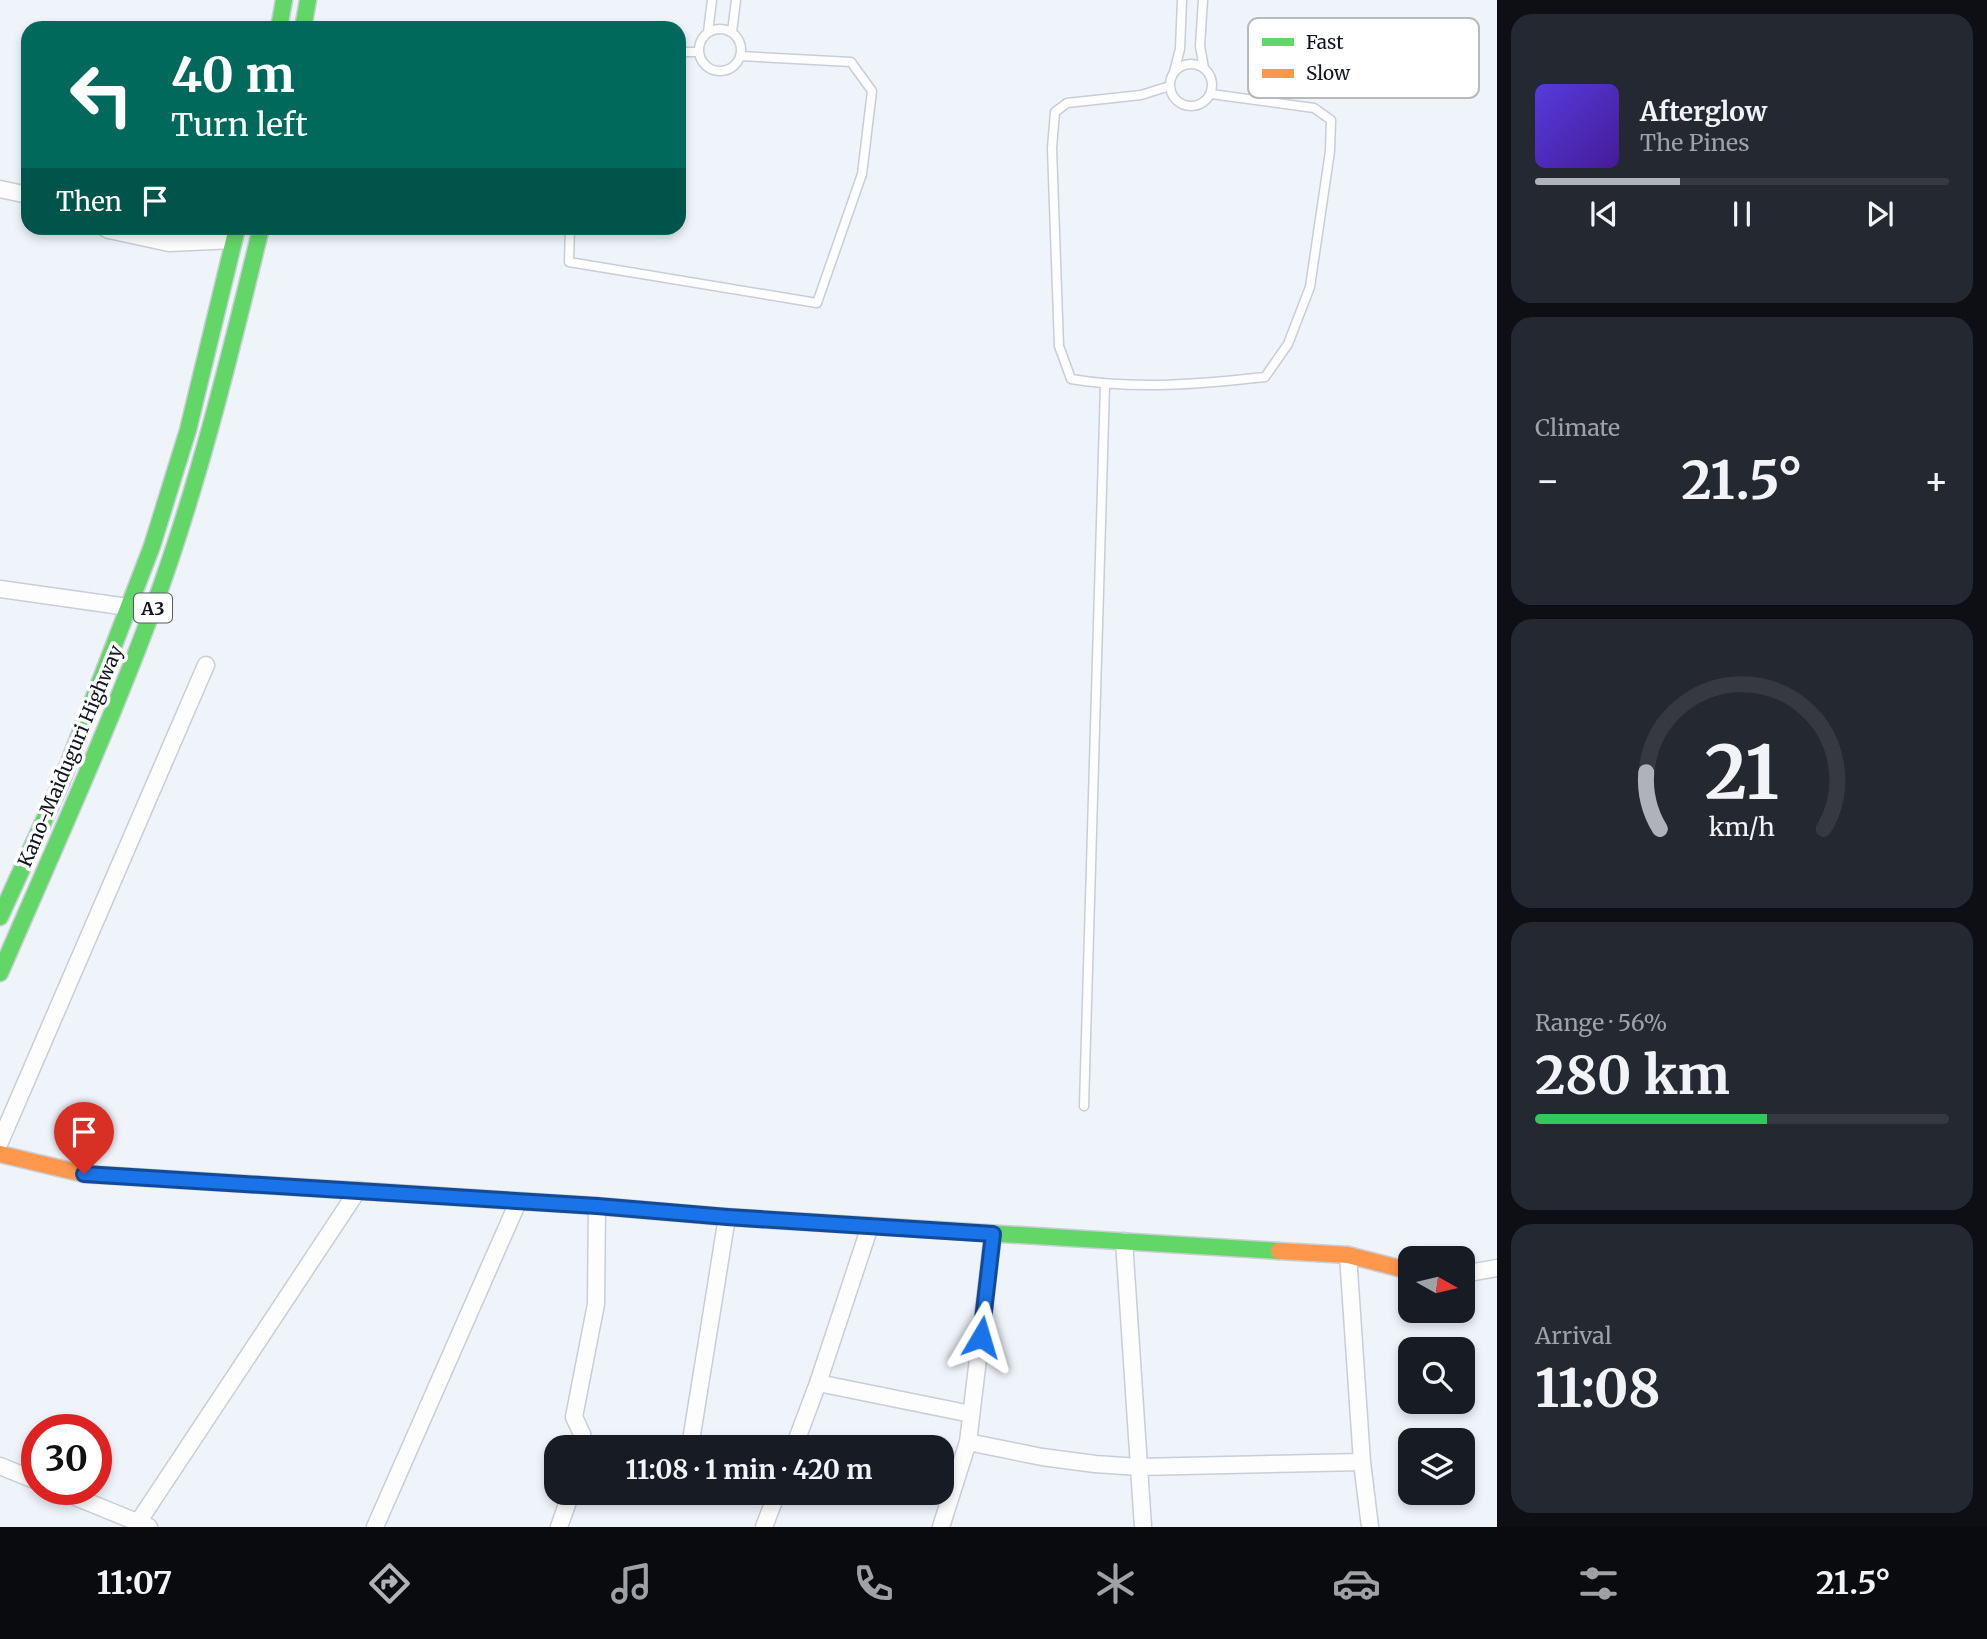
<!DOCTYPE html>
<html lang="en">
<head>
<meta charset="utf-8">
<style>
  :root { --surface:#171b24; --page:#242831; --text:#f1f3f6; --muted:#9ea1a6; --line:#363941; --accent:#afb2b8 }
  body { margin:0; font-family:Merriweather,serif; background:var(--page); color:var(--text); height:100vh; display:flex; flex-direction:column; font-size:26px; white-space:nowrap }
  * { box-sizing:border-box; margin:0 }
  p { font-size:23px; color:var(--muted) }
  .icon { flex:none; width:38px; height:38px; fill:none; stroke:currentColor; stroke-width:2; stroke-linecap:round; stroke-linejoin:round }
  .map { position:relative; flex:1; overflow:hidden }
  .details { display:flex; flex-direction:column; gap:14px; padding:14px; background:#0d0f14; width:490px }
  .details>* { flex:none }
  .top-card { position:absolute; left:21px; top:21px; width:665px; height:214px; border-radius:21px; box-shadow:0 4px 10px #0003; background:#00695c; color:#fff; overflow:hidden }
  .needle { width:46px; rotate:98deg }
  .tools { position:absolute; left:1398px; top:1246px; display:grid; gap:14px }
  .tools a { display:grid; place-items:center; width:77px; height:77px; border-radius:14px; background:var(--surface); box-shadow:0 4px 10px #0003; font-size:35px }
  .speed { position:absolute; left:21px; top:1414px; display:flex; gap:14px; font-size:35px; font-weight:700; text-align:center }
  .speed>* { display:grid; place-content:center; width:91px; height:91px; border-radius:50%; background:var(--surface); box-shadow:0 4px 10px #0003; line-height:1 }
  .speed .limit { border:10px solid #d22; background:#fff; color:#111 }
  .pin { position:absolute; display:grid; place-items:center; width:60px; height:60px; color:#fff; margin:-72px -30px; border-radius:50% 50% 50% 0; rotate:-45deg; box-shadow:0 0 7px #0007 }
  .pin .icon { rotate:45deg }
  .me { position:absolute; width:77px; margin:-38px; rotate:7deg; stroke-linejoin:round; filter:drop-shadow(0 0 5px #0008) }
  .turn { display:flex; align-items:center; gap:24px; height:147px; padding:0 35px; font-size:32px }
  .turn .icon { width:91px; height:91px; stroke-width:2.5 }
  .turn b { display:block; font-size:49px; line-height:60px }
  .then { display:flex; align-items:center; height:66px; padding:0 35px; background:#0003; gap:14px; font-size:26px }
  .big { font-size:52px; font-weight:700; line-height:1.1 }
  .details .card { flex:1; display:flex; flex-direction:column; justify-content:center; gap:10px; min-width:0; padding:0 24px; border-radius:21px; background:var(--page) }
  .details .dial { align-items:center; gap:0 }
  .dial svg { height:182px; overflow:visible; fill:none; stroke:var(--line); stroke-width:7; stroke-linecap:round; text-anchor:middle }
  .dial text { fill:var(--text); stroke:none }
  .song { display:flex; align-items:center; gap:21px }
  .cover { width:84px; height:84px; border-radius:10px; background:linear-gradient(135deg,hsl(250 70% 55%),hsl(260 70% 35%)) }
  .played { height:7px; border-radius:4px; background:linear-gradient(90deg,var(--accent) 35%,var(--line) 35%) }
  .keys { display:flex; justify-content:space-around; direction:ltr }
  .heat { display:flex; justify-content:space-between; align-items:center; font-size:38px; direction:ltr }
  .charge { height:10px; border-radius:5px; background:linear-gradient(90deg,#34c759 56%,var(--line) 0) }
  .trip { position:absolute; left:544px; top:1435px; width:410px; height:70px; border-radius:21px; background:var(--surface); box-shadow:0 4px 10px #0003; font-weight:700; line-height:70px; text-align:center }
  .tabs { display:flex; height:112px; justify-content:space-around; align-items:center; background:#090b0e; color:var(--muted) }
  .tabs .icon { width:49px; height:49px }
  .tabs .selected { color:var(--accent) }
  .tabs b { font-size:32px; color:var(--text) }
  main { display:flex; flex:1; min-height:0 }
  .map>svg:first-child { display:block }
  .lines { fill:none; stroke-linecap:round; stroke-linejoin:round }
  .lane-casing { stroke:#c8ced6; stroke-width:11 }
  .street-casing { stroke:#c8ced6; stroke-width:19 }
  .fast-casing { stroke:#c8ced6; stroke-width:19 }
  .slow-casing { stroke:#c8ced6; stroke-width:19 }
  .lane { stroke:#fdfdfe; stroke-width:8 }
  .street { stroke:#fdfdfe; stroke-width:16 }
  .fast { stroke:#63d668; stroke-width:16 }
  .slow { stroke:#ff974d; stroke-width:16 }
  .route-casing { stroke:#114b97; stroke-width:18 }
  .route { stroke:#1a73e8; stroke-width:12 }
  .labels { text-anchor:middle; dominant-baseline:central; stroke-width:7; stroke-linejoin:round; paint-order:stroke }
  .shield { fill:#fff; stroke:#585c63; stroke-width:2 }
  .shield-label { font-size:18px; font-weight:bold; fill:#111620 }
  .street-label { font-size:19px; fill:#111620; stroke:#fff }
  .key { fill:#fff; stroke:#b8b9bc; stroke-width:2 }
  .key-label { font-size:19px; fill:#111620 }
</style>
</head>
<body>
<main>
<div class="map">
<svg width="1497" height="1527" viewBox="0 0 1497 1527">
  <rect width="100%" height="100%" fill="#eff3fa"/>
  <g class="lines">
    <defs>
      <path id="lane" d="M 1203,0 L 1200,46 L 1204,68
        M699 50a21 21 0 1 1 42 0a21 21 0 1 1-42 0Z
        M 708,32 L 712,0
        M 732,32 L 736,0
        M 679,52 L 699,52
        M1170 85a21 21 0 1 1 42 0a21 21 0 1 1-42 0Z
        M 1174,72 L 1180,49 L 1182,0
        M 1170,86 L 1141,95 L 1067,103 L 1055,112 L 1052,148 L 1059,346 L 1071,379 C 1136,390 1201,384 1265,377 L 1288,344 L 1310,287 L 1330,151 L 1331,120 L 1314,108 L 1211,94
        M 570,228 L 569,262 L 817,303 L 862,174 L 872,91 L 851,62 L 740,56
        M 1084,1106 L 1105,385"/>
      <path id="street" d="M 0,189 L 28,195
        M 105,228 L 109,230 L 169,243 L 234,240
        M 0,589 L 128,607
        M 0,1142 L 206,665
        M 1124,1241 L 1143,1527
        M 1348,1255 L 1362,1462 L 1370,1527
        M 1463,1274 L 1497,1268
        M 818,1383 L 971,1414
        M 968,1442 L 1042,1457 L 1095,1464 L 1139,1467 L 1362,1462
        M 585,1447 L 582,1434 L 574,1417 L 596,1304 L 597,1206
        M 690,1447 L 727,1217
        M 794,1447 L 818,1383 L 870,1226
        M 0,1466 L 37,1481
        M 56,1489 L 149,1527
        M 135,1527 L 358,1190
        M 375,1527 L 518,1202
        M 559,1527 L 571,1493
        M 764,1527 L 777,1493
        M 941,1527 L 968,1442 L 993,1234"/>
      <path id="fast" d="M 279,28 L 284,0
        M 303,28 L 308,0
        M 0,917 L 61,783 L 152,546 L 188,430 L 237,228
        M 0,973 C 53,851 108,730 154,606 C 199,483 230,355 261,228
        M 378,1192 L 597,1206 L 727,1217 L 1279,1251"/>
      <path id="slow" d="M 0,1154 L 84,1174 L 378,1192
        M 1279,1251 L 1348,1255 L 1410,1271"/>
    </defs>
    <use href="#lane" class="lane-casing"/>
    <use href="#street" class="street-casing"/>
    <use href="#fast" class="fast-casing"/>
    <use href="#slow" class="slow-casing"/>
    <use href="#lane" class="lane"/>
    <use href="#street" class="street"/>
    <use href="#fast" class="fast"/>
    <use href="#slow" class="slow"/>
  </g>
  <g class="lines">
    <defs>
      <path id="route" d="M 84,1174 L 597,1206 L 727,1217 L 993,1234 L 981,1337"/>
    </defs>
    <use href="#route" class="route-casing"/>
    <use href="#route" class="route"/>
  </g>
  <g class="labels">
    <rect class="shield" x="134" y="593.5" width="38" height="29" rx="5"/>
    <g class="shield-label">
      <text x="153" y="608">A3</text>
    </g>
    <g class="street-label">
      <text transform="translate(70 756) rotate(-67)">Kano-Maiduguri Highway</text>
    </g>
  </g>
  <rect x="1248" y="18" width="231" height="80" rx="10" class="key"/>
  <rect x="1262" y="38" width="32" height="8" fill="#63d668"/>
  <rect x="1262" y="69" width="32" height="9" fill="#ff974d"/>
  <g class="key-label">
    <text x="1306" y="49">Fast</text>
    <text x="1306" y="80">Slow</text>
  </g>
</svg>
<div class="tools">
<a><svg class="needle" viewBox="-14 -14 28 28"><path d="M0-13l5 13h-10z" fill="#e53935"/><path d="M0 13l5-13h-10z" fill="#9ea1a6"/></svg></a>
<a><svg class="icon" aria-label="search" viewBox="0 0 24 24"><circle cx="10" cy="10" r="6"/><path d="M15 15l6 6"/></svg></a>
<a><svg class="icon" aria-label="layers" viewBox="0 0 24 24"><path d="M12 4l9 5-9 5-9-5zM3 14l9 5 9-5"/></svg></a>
</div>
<div class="speed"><div class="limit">30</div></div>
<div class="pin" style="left:84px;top:1174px;background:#d93025"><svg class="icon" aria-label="arrive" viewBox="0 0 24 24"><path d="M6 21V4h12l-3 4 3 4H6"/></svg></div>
<svg class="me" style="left:981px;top:1337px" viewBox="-20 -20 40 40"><path d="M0-17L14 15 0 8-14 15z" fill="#1a73e8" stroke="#fff" stroke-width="4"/></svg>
<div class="trip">11:08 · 1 min · 420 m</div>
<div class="top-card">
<div class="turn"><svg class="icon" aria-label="left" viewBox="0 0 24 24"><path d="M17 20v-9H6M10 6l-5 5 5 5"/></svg><div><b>40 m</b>Turn left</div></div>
<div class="then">Then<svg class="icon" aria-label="arrive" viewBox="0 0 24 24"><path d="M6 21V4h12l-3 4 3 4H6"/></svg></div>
</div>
</div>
<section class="details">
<div class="card">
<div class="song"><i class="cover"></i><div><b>Afterglow</b><p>The Pines</p></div></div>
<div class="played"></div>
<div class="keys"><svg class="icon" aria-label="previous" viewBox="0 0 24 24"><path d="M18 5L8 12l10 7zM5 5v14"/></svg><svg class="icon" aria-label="pause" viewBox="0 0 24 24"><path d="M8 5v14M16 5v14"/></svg><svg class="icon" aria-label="next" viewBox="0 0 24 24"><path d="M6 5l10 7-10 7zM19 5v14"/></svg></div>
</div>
<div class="card"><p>Climate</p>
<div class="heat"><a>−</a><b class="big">21.5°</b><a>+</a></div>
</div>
<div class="card dial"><svg viewBox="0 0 100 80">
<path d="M14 69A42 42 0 1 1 86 69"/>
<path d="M14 69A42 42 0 0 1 8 44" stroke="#afb2b8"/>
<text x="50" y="56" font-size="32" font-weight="700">21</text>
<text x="50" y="72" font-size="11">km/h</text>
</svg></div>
<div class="card"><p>Range · 56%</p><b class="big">280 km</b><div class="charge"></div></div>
<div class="card"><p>Arrival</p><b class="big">11:08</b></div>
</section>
</main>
<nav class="tabs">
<b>11:07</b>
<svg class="icon selected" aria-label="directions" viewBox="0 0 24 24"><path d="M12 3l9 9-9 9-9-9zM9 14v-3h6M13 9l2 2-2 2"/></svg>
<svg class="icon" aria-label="music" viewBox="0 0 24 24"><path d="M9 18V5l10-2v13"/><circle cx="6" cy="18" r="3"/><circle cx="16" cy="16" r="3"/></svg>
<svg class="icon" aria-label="phone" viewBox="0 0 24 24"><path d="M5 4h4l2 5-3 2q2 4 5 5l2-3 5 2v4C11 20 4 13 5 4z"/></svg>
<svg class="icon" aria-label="climate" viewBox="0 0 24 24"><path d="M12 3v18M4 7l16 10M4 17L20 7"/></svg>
<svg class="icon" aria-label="car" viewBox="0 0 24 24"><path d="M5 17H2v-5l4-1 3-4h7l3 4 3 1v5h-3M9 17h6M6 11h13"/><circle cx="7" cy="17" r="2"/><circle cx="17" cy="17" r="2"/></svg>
<svg class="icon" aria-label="filters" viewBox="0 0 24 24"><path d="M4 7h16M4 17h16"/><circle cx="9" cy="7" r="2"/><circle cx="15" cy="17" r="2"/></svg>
<b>21.5°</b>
</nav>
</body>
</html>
